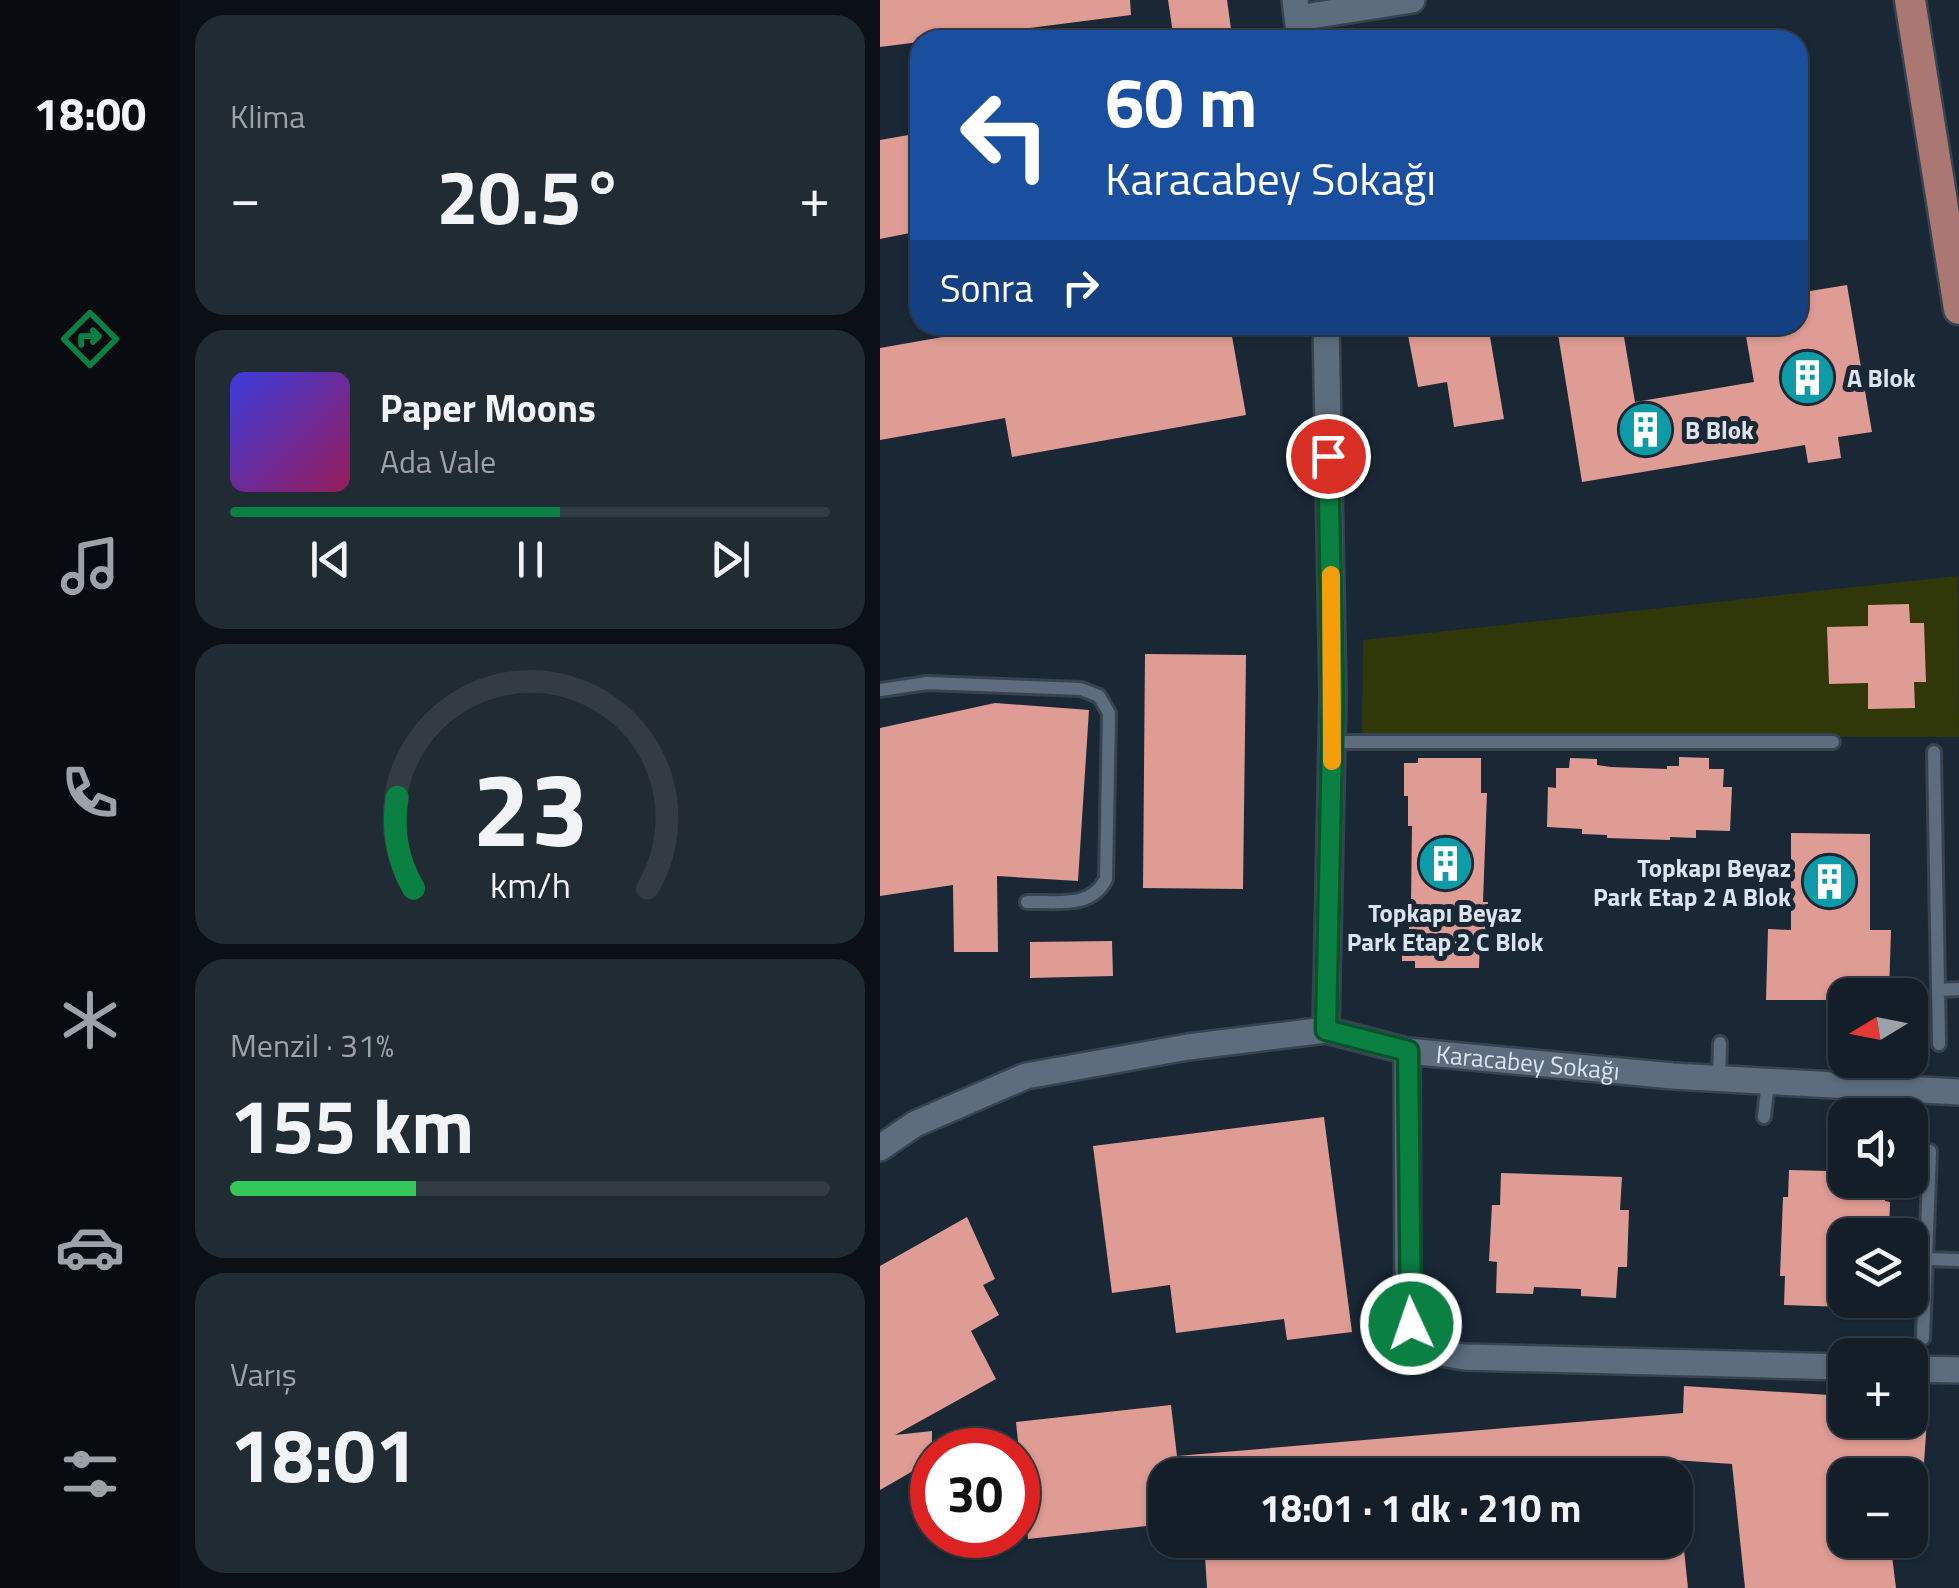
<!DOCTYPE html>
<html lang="tr">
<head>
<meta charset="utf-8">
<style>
  :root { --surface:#141e28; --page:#212b34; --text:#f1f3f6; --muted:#9da2a8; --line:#333c45; --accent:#0b8043 }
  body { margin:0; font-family:"Titillium Web",sans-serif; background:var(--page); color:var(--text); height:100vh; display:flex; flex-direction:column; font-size:38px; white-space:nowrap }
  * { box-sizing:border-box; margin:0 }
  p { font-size:32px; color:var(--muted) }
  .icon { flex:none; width:55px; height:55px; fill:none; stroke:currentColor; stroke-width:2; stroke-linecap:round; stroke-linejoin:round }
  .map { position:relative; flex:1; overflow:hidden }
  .panel { display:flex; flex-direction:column; gap:15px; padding:15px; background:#0b1016; width:700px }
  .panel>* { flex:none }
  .top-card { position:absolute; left:30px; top:30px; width:898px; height:305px; border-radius:30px; box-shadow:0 2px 8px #0004,0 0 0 2px var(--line); background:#1a4fa0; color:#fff; overflow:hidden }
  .needle { width:65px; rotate:260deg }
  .tools { position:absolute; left:948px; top:978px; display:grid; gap:20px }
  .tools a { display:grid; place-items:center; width:100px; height:100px; border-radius:20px; background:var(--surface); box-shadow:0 2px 8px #0004,0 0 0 2px var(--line); font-size:50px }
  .speed { position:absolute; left:30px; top:1428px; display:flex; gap:20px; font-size:50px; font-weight:700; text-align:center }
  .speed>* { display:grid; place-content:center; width:130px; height:130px; border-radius:50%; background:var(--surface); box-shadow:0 2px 8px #0004,0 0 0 2px var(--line); line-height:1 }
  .speed .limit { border:15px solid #d22; background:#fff; color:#111 }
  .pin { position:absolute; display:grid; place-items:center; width:85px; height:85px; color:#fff; margin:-42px; border:5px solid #fff; border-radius:50%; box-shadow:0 2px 10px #0007 }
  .me { position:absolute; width:110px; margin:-55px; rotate:357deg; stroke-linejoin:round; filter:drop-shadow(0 0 8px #0008) }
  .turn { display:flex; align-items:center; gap:35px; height:210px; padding:0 30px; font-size:45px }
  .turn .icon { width:130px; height:130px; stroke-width:2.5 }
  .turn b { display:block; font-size:70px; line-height:85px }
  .then { display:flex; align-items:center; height:95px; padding:0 30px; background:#0003; gap:20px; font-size:38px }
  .big { font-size:75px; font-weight:700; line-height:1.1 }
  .panel .card { flex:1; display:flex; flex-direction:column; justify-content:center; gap:15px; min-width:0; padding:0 35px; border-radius:30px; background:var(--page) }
  .panel .dial { align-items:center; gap:0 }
  .dial svg { height:260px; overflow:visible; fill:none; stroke:var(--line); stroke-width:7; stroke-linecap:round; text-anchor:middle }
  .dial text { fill:var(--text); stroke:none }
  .song { display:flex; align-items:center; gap:30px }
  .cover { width:120px; height:120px; border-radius:15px; background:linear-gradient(135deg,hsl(240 70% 55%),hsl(330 70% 35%)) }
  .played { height:10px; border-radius:5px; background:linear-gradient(90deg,var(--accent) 55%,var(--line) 55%) }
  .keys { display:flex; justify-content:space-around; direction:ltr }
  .heat { display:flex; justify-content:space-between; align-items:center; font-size:55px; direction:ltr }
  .charge { height:15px; border-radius:8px; background:linear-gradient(90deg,#34c759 31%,var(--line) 0) }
  .trip { position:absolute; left:268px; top:1458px; width:545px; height:100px; border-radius:30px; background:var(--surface); box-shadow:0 2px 8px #0004,0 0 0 2px var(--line); font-weight:700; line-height:100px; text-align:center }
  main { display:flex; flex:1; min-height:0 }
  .tabs { display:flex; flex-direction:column; width:180px; justify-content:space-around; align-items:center; background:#080c10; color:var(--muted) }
  .tabs .icon { width:70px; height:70px }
  .tabs .selected { color:var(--accent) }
  .tabs b { font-size:45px; color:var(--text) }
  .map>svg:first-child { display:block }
  .green { fill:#303809 }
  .building { fill:#de9c95 }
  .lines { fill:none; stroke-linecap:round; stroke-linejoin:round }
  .lane-casing { stroke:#38434f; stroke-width:18 }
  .street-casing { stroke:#38434f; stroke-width:30 }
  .primary-casing { stroke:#38434f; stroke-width:35 }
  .lane { stroke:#5d6d7e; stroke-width:12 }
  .street { stroke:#5d6d7e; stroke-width:25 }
  .primary { stroke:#aa7773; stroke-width:30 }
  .route-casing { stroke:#07532c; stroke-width:25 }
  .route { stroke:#0b8043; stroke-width:18 }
  .slow { stroke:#f59e0b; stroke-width:18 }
  .labels { text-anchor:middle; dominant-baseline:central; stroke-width:10; stroke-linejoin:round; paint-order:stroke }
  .poi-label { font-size:25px; font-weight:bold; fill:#dbe4ee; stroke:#1a2836; text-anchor:start }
  .street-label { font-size:25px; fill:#dbe4ee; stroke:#1a2836 }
</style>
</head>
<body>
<main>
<nav class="tabs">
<b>18:00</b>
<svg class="icon selected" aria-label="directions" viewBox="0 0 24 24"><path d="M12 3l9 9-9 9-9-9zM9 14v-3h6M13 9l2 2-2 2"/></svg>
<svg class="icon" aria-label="music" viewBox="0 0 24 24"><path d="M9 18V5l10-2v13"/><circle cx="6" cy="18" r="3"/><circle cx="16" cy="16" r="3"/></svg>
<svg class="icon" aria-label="phone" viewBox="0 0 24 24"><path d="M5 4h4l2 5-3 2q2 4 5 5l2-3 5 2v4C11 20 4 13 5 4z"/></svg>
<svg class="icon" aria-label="climate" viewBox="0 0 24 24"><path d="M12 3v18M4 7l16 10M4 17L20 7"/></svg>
<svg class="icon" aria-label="car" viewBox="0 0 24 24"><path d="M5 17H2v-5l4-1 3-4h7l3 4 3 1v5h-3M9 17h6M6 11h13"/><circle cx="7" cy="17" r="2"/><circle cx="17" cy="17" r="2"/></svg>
<svg class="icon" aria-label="filters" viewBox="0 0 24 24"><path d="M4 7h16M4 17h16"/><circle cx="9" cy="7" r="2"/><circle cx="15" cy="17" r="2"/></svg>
</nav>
<section class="panel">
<div class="card"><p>Klima</p>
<div class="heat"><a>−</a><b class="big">20.5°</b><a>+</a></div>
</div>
<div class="card">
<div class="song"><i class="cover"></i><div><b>Paper Moons</b><p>Ada Vale</p></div></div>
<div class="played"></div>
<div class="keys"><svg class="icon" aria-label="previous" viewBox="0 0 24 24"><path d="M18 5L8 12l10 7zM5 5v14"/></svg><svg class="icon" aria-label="pause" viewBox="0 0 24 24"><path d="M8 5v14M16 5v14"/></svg><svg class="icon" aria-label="next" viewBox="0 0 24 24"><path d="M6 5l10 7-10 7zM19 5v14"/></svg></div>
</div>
<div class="card dial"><svg viewBox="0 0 100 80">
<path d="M14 69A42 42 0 1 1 86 69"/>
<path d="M14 69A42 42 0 0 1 9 41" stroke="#0b8043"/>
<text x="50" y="56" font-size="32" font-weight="700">23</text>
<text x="50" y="72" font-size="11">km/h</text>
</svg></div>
<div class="card"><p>Menzil · 31%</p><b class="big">155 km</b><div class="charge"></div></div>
<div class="card"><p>Varış</p><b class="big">18:01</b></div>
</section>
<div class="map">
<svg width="1079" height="1588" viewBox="0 0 1079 1588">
  <rect width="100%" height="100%" fill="#1a2836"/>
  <path class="green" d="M 1078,576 L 1079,737 L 482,736 L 483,640 Z"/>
  <path class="building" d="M 0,0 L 250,0 L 251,15 L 0,47 Z
    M 288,0 L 347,0 L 352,36 L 294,40 Z
    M 40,133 L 40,231 L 0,239 L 0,140 Z
    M 967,285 L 992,432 L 958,437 L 961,458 L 928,463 L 925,445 L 702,482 L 678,334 L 742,325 L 755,402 L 874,382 L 864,325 L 918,325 L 918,293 Z
    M 131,325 L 350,325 L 366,415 L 132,457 L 125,418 L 0,440 L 0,348 Z
    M 526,325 L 608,325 L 624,419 L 574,427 L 567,382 L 538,387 Z
    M 1029,604 L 1030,623 L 1044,623 L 1046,682 L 1034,682 L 1035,708 L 988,709 L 988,683 L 949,684 L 947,627 L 988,626 L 988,605 Z
    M 265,654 L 366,655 L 363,889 L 263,888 Z
    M 115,703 L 209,710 L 198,881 L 117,876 L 118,952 L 74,952 L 73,885 L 0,896 L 0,728 Z
    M 799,757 L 829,758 L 829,769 L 844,769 L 843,787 L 852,787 L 850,831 L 816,830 L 816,838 L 790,837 L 790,840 L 727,838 L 727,835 L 702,834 L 702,829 L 667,827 L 668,787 L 676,788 L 676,768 L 689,768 L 690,758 L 717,759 L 717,765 L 731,767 L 787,769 L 787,766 L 799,766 Z
    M 538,758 L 601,758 L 601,793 L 607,793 L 603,902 L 608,902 L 608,936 L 600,936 L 599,968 L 535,968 L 535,961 L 522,961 L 522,930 L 529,930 L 529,902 L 531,902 L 532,826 L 528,826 L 528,796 L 524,796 L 524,763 L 538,763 Z
    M 911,833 L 990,834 L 990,930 L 1011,930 L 1009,995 L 965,995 L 965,1000 L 886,1000 L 888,929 L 911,930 Z
    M 232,941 L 233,976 L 150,978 L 150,942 Z
    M 444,1117 L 472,1332 L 407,1340 L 404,1319 L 296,1333 L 290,1285 L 232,1293 L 213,1146 Z
    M 909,1170 L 948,1171 L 948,1180 L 1006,1180 L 1005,1201 L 1010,1202 L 1009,1235 L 965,1235 L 965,1307 L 904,1305 L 905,1276 L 900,1276 L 903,1197 L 908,1197 Z
    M 621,1173 L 742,1177 L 740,1210 L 749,1210 L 747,1267 L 738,1267 L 736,1298 L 701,1296 L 701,1289 L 654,1287 L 653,1294 L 616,1293 L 617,1262 L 609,1261 L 612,1205 L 620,1205 Z
    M 87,1217 L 115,1279 L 103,1285 L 119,1315 L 91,1331 L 116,1379 L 15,1435 L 52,1431 L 52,1460 L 0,1490 L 0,1266 Z
    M 804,1386 L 965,1396 L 965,1420 L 1047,1420 L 1043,1477 L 965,1475 L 965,1540 L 1010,1540 L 1016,1588 L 865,1588 L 852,1464 L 795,1460 L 796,1475 L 285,1475 L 285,1524 L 148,1539 L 136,1422 L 291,1405 L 297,1456 L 803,1413 Z
    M 324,1540 L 803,1540 L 808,1588 L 327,1588 Z"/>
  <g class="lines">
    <defs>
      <path id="lane" d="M 0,690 L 47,683 L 201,689 L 219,696 L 229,713 L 226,879 C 211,909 177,901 147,902
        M 452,742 L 953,742
        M 1054,752 L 1059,1044
        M 1059,990 L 1079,989
        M 839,1079 L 840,1043
        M 884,1117 L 888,1081
        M 1046,1259 L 1079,1260
        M 1043,1338 L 1050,1151"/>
      <g id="street">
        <path d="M 415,0 L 420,40"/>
        <path d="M 418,18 L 532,0"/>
        <path d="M 446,1030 L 453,694 L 446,325"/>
        <path d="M 527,1051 L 528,1299 L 534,1348 L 584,1357 L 965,1367"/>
        <path id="s1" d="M 0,1148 L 35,1124 L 146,1076 L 308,1047 L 446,1030 L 527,1051 L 793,1076 L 1079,1092"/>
        <path d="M 1030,1369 L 1079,1370"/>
      </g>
      <path id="primary" d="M 1030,0 L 1079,309"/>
    </defs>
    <use href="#lane" class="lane-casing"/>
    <use href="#street" class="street-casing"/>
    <use href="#primary" class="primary-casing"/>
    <use href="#lane" class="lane"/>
    <use href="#street" class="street"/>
    <use href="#primary" class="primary"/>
  </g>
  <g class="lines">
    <defs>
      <path id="route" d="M 448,456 L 453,694 L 446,1030 L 528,1051 L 531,1324"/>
    </defs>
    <use href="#route" class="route-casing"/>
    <use href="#route" class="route"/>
    <path class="slow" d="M 451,575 L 452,761"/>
  </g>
  <defs>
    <symbol id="building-disc" viewBox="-11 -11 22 22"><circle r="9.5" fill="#0f9aa8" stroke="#1a2836"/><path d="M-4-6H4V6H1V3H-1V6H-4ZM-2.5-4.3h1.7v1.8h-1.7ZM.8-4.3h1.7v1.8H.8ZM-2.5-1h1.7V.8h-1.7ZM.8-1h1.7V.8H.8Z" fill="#fff"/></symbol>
  </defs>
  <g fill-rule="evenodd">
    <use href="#building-disc" x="896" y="346" width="63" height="63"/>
    <use href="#building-disc" x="734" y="398" width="63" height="63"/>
    <use href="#building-disc" x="534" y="832" width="63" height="63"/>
    <use href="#building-disc" x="918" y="850" width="63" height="63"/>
  </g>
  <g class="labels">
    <g class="poi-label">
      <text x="967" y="378">A Blok</text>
      <text x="805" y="430">B Blok</text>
      <text x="911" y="868" text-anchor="end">Topkapı Beyaz<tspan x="911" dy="29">Park Etap 2 A Blok</tspan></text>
      <text x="565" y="913" text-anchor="middle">Topkapı Beyaz<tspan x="565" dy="29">Park Etap 2 C Blok</tspan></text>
    </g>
    <g class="street-label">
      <text stroke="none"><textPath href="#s1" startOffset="672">Karacabey Sokağı</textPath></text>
    </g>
  </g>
</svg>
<div class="tools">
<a><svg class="needle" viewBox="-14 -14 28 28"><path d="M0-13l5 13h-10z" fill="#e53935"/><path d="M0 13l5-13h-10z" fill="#9da2a8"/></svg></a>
<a><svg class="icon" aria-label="sound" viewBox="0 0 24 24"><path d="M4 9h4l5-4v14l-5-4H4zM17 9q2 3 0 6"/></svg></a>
<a><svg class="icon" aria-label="layers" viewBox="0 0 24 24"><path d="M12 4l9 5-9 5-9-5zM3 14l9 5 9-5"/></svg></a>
<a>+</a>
<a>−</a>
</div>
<div class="speed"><div class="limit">30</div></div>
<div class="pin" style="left:448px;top:456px;background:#d93025"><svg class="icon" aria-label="arrive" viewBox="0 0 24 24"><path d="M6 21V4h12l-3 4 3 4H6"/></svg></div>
<svg class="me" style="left:531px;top:1324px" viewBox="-20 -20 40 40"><circle r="17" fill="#0b8043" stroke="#fff" stroke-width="3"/><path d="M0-11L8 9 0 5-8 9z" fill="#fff"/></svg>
<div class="trip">18:01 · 1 dk · 210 m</div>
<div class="top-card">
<div class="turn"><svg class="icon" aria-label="left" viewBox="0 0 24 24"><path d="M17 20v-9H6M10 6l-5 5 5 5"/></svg><div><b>60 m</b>Karacabey Sokağı</div></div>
<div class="then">Sonra<svg class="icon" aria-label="right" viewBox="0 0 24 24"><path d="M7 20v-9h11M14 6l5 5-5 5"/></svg></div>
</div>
</div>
</main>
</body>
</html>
